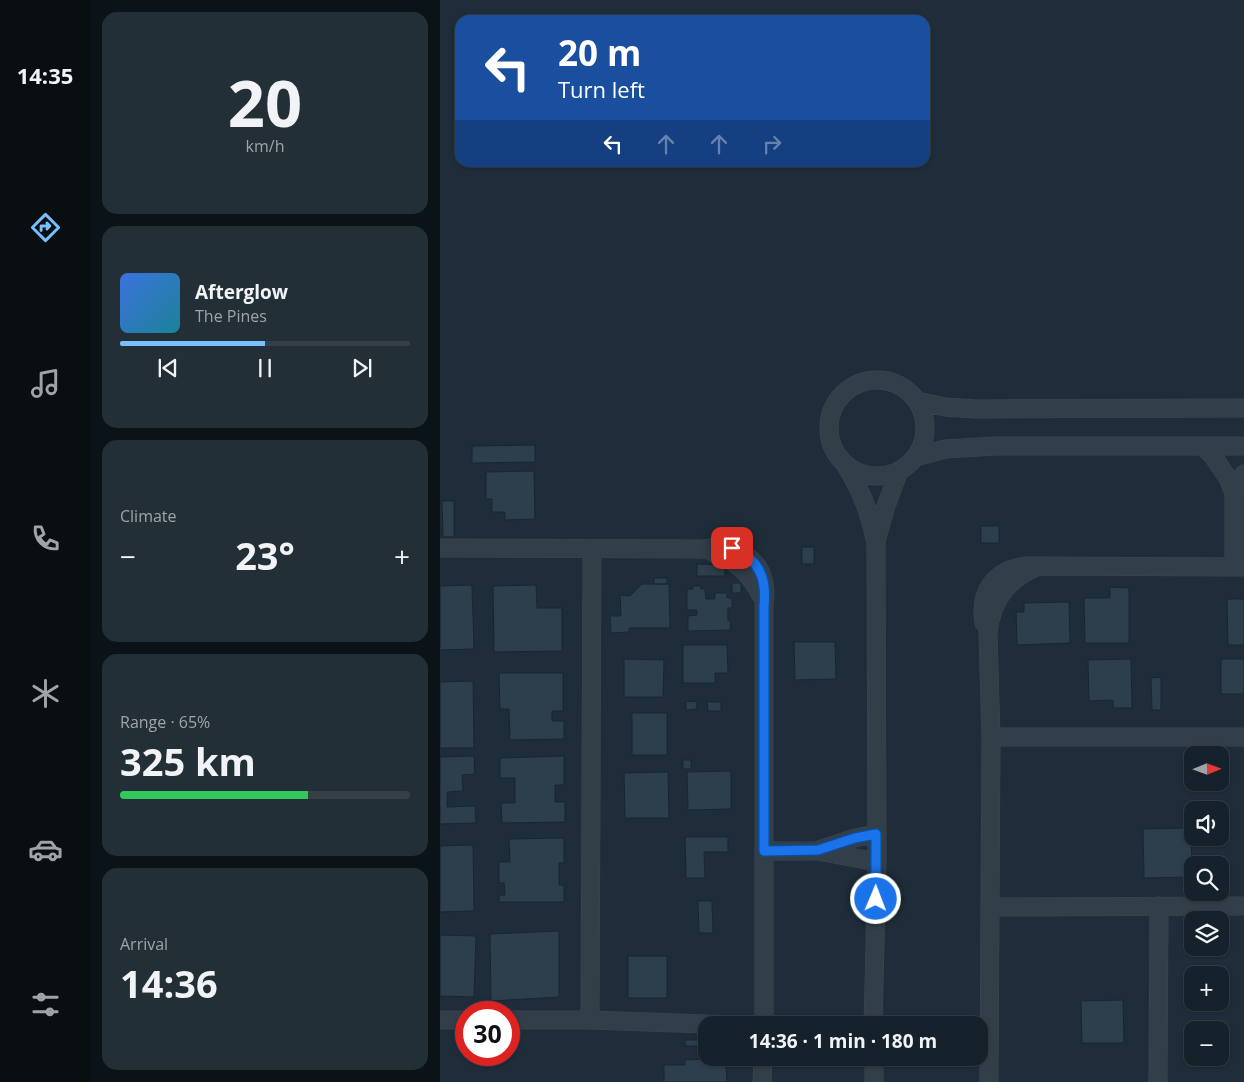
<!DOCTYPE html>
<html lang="en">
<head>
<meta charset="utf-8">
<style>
  :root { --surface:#16222b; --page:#232f37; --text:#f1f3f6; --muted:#9ea4a9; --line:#353f47; --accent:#78bfff }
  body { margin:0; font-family:"Open Sans",sans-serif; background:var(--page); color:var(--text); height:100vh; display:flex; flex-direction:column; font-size:19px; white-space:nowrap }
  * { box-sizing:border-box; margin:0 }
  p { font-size:16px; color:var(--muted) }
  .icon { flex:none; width:28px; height:28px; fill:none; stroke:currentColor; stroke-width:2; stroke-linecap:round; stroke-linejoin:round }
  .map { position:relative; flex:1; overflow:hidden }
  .side { display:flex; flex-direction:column; gap:12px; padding:12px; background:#0c1318; width:350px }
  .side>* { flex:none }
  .top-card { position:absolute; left:15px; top:15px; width:475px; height:152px; border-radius:15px; box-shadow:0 1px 4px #0004,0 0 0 1px var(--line); background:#1a4fa0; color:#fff; overflow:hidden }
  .needle { width:32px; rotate:89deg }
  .tools { position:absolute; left:744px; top:746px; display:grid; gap:10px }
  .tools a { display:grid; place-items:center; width:45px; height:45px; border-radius:10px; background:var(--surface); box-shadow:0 1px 4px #0004,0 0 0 1px var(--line); font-size:25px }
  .speed { position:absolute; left:15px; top:1001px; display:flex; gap:10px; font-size:25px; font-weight:700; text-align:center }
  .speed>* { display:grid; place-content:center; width:65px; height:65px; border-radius:50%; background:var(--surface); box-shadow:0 1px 4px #0004,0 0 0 1px var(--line); line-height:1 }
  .speed .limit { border:8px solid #d22; background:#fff; color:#111 }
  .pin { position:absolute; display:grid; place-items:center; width:42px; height:42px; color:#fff; margin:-21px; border-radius:10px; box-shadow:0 2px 8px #0006 }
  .me { position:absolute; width:55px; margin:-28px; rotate:1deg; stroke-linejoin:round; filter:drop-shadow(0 0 4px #0008) }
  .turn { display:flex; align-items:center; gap:18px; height:105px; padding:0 20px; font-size:22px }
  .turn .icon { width:65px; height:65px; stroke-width:2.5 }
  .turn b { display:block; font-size:35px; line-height:42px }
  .lanes { display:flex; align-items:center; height:48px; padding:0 20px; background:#0003; justify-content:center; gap:25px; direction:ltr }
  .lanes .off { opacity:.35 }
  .big { font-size:38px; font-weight:700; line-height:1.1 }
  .side .tile { flex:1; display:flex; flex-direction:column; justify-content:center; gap:8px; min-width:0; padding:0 18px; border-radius:15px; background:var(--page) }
  .side .dial { align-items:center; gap:0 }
  .dial b { font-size:65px; line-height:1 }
  .song { display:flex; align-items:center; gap:15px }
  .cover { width:60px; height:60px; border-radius:8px; background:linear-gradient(135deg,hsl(220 70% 55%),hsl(190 70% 35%)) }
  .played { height:5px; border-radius:2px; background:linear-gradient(90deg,var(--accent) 50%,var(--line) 50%) }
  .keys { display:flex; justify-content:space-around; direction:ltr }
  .heat { display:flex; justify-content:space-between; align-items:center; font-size:28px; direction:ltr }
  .charge { height:8px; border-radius:4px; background:linear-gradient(90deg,#34c759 65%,var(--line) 0) }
  .trip { position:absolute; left:258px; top:1016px; width:290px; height:50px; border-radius:15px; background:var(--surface); box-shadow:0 1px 4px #0004,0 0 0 1px var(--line); font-weight:700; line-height:50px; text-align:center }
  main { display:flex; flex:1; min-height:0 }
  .dock { display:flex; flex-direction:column; width:90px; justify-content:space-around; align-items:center; background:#090e11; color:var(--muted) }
  .dock .icon { width:35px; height:35px }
  .dock .selected { color:var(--accent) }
  .dock b { font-size:22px; color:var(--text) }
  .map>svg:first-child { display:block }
  .building { fill:#2d3f4d; stroke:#192630 }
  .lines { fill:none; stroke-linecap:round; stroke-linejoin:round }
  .street-casing { stroke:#3b4853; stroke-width:19 }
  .street { stroke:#323f49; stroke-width:18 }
  .route-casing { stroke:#114b97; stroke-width:12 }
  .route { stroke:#1a73e8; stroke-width:9 }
</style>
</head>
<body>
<main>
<nav class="dock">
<b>14:35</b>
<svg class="icon selected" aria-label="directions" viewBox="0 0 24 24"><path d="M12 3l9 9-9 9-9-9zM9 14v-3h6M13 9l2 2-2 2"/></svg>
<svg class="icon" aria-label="music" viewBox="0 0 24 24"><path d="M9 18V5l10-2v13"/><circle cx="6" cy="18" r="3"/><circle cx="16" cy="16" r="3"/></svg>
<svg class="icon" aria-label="phone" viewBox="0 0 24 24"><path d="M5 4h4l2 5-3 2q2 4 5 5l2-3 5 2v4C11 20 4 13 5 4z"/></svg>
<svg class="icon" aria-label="climate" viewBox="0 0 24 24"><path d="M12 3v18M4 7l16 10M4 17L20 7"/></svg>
<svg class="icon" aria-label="car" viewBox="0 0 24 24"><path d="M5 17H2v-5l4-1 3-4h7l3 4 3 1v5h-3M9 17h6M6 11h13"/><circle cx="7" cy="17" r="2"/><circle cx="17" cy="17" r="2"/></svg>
<svg class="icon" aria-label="filters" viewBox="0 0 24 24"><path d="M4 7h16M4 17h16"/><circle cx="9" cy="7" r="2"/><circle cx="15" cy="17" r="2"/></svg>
</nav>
<section class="side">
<div class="tile dial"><b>20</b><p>km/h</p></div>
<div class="tile">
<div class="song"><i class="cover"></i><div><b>Afterglow</b><p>The Pines</p></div></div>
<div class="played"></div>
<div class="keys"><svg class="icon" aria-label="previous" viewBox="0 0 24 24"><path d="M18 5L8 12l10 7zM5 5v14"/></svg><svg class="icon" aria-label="pause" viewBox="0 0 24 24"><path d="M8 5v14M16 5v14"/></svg><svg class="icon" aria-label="next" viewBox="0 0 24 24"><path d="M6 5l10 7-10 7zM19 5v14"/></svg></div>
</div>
<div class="tile"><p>Climate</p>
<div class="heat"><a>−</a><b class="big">23°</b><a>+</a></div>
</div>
<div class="tile"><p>Range · 65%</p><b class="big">325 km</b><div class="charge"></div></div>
<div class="tile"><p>Arrival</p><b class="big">14:36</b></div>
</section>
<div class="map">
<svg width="804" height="1082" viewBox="0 0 804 1082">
  <rect width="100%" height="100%" fill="#1e2d39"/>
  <path class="building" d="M 95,445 L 95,462 L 32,463 L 32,446 Z
    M 94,471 L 95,519 L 65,520 L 65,512 L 52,512 L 52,499 L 46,499 L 46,472 Z
    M 2,501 L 14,501 L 14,537 L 3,537 Z
    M 541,526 L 559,526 L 559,543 L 541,543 Z
    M 362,547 L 374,547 L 374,564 L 362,564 Z
    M 257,564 L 285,565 L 285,576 L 257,576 Z
    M 214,578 L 227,578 L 227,584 L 214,584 Z
    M 292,583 L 301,583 L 301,593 L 292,593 Z
    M 202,584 L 229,584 L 230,628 L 189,628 L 189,632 L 171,633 L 170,616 L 181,616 L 180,595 L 190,596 Z
    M 32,585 L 34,649 L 0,650 L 0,586 Z
    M 96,585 L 97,608 L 122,608 L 122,651 L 54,652 L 53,586 Z
    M 253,586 L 261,586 L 261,589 L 265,589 L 266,599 L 275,599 L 275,593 L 287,593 L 287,598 L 292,598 L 292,608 L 288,608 L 288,621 L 290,620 L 291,630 L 248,631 L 248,616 L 257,615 L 257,610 L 247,610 L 247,589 L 253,589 Z
    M 670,587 L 689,588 L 689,643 L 645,643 L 644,598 L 670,598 Z
    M 787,599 L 804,599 L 804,645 L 788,645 Z
    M 629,602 L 630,643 L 577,645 L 576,612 L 584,612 L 584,603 Z
    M 354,642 L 395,642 L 396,679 L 355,680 Z
    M 243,645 L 287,645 L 288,673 L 275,673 L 275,683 L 243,683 Z
    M 184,659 L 224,660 L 223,697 L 184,697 Z
    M 691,659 L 692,708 L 673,708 L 673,700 L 649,701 L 648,660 Z
    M 781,659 L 804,659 L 804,694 L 781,694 Z
    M 59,673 L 123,673 L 123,711 L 112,711 L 112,721 L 124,721 L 124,739 L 70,740 L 69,709 L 60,709 Z
    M 721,677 L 721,710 L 712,710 L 711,678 Z
    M 33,681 L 34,748 L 0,748 L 0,682 Z
    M 256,701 L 257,709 L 246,710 L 246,702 Z
    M 267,702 L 281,702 L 281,711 L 268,711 Z
    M 192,713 L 227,713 L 227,755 L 192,755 Z
    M 34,756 L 35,774 L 22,775 L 23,791 L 7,792 L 7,807 L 35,806 L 36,823 L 0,824 L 0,757 Z
    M 124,756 L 124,785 L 115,785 L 115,802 L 125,802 L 125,822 L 62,823 L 61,803 L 75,803 L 75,778 L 60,778 L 60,758 Z
    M 243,760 L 251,760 L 251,769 L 243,769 Z
    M 291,771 L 291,809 L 248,810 L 247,772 Z
    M 228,772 L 229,818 L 185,818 L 184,773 Z
    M 751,828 L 752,877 L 704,878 L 703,829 Z
    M 245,837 L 288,837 L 288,852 L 264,852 L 265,878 L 246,878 Z
    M 124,838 L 124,863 L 119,863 L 119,885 L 124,885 L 124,902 L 59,902 L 59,895 L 65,895 L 64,883 L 59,883 L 59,862 L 70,862 L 69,839 Z
    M 33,845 L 34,911 L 0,912 L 0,846 Z
    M 258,901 L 272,901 L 273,933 L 259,933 Z
    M 119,931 L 119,997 L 51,1001 L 50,934 Z
    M 0,935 L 36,936 L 34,997 L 0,996 Z
    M 188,956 L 227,956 L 227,998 L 188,998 Z
    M 683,1000 L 684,1043 L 642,1043 L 641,1001 Z
    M 398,1018 L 398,1025 L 358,1025 L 357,1019 Z
    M 245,1040 L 259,1040 L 259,1046 L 245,1046 Z
    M 268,1059 L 268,1065 L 286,1065 L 287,1082 L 224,1082 L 224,1065 L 245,1065 L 245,1060 Z"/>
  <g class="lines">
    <defs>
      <path id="street" d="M389 428a48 48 0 1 1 96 0a48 48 0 1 1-96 0Z
        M 477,401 L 505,407 L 535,409 L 804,408
        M 762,446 L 773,456 L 789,480 L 794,494 L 794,567
        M 476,457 L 505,449 L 556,446 L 804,446
        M 406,466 C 421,490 429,511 435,539
        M 794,494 L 804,474
        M 0,548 L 264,549 C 290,543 318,554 324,583 C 326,590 325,598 324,606 L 324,1025
        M 273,553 C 295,560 310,573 320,594
        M 544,623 C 539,592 554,570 586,566 L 804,567
        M 551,737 L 804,737
        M 379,850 L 415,838 L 436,834
        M 324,851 L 378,851 L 437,862
        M 550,907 L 804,906
        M 0,1020 L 26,1020
        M 69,1020 L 150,1020 L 294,1025
        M 150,1020 L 152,550
        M 433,1025 L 437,862 L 436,541 L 446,506 L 459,471
        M 434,1058 L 434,1082
        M 322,1082 L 323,1058
        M 549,1082 L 551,737 L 548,633 C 551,601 567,580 596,567
        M 718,1082 L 719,906"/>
    </defs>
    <use href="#street" class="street-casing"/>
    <use href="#street" class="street"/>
  </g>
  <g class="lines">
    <defs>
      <path id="route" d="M 292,548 C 319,559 327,578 324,606 L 324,851 L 378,850 L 415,838 L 436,834 L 436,899"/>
    </defs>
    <use href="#route" class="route-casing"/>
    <use href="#route" class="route"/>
  </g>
</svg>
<div class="tools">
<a><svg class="needle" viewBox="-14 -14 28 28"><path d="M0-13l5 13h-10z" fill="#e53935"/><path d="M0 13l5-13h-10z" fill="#9ea4a9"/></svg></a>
<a><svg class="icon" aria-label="sound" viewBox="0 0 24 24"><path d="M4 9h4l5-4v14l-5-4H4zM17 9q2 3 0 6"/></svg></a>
<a><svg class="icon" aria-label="search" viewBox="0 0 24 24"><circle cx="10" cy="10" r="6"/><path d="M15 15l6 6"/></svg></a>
<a><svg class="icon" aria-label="layers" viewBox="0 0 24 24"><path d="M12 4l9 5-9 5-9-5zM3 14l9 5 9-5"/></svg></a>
<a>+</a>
<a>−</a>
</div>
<div class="speed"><div class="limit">30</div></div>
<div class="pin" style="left:292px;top:548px;background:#d93025"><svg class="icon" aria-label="arrive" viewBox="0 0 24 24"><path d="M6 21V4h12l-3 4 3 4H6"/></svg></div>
<svg class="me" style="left:436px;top:899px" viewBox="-20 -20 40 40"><circle r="17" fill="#1a73e8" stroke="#fff" stroke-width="3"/><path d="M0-11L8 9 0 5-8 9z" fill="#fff"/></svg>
<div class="trip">14:36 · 1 min · 180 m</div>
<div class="top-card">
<div class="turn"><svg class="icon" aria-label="left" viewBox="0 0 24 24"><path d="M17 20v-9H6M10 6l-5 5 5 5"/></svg><div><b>20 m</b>Turn left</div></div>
<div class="lanes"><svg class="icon" aria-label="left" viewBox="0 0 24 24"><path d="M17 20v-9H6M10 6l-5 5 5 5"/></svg><svg class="icon off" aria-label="ahead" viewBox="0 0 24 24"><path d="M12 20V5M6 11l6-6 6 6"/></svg><svg class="icon off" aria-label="ahead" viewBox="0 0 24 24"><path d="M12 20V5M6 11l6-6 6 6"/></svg><svg class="icon off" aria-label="right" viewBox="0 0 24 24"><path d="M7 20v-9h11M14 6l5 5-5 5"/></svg></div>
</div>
</div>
</main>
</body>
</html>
